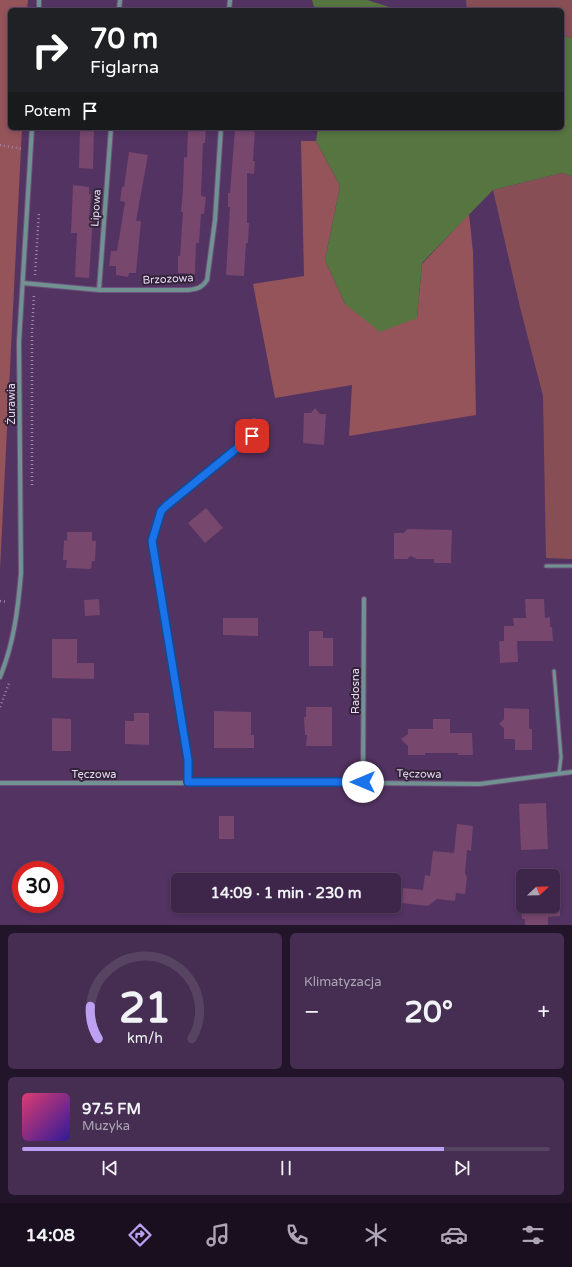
<!DOCTYPE html>
<html lang="pl">
<head>
<meta charset="utf-8">
<style>
  :root { --surface:#3e264a; --page:#452e51; --text:#f1f3f6; --muted:#ada5b5; --line:#574362; --accent:#bca0f2 }
  body { margin:0; font-family:"Varela Round",sans-serif; background:var(--page); color:var(--text); height:100vh; display:flex; flex-direction:column; font-size:15px; white-space:nowrap }
  * { box-sizing:border-box; margin:0 }
  p { font-size:13px; color:var(--muted) }
  .icon { flex:none; width:22px; height:22px; fill:none; stroke:currentColor; stroke-width:2; stroke-linecap:round; stroke-linejoin:round }
  .map { position:relative; height:925px; overflow:hidden }
  .side { display:flex; flex-direction:column; gap:8px; padding:8px; background:#221529; flex:1 }
  .side>* { flex:none }
  .top-card { position:absolute; left:8px; top:8px; width:556px; height:122px; border-radius:6px; box-shadow:0 2px 6px #0003,0 0 0 1px var(--line); background:#202124; color:#fff; overflow:hidden }
  .needle { width:26px; rotate:68deg }
  .buttons { position:absolute; left:516px; top:869px; display:grid; gap:8px }
  .buttons a { display:grid; place-items:center; width:44px; height:44px; border-radius:6px; background:var(--surface); box-shadow:0 2px 6px #0003,0 0 0 1px var(--line); font-size:20px }
  .speed { position:absolute; left:12px; top:861px; display:flex; gap:8px; font-size:20px; font-weight:700; text-align:center }
  .speed>* { display:grid; place-content:center; width:52px; height:52px; border-radius:50%; background:var(--surface); box-shadow:0 2px 6px #0003,0 0 0 1px var(--line); line-height:1 }
  .speed .limit { border:6px solid #d22; background:#fff; color:#111 }
  .pin { position:absolute; display:grid; place-items:center; width:34px; height:34px; color:#fff; margin:-17px; border-radius:8px; box-shadow:0 2px 6px #0006 }
  .me { position:absolute; width:44px; margin:-22px; rotate:270deg; stroke-linejoin:round; filter:drop-shadow(0 0 3px #0008) }
  .turn { display:flex; align-items:center; gap:14px; height:84px; padding:0 16px; font-size:18px }
  .turn .icon { width:52px; height:52px; stroke-width:2.5 }
  .turn b { display:block; font-size:28px; line-height:34px }
  .then { display:flex; align-items:center; height:38px; padding:0 16px; background:#0003; gap:8px; font-size:15px }
  .big { font-size:30px; font-weight:700; line-height:1.1 }
  .side .card { flex:1; display:flex; flex-direction:column; justify-content:center; gap:6px; min-width:0; padding:0 14px; border-radius:6px; background:var(--page) }
  .side .dial { align-items:center; gap:0 }
  .dial svg { height:104px; overflow:visible; fill:none; stroke:var(--line); stroke-width:7; stroke-linecap:round; text-anchor:middle }
  .dial text { fill:var(--text); stroke:none }
  .song { display:flex; align-items:center; gap:12px }
  .cover { width:48px; height:48px; border-radius:6px; background:linear-gradient(135deg,hsl(340 70% 55%),hsl(250 70% 35%)) }
  .played { height:4px; border-radius:2px; background:linear-gradient(90deg,var(--accent) 80%,var(--line) 80%) }
  .keys { display:flex; justify-content:space-around; direction:ltr }
  .heat { display:flex; justify-content:space-between; align-items:center; font-size:22px; direction:ltr }
  .side .tiles { flex:1; display:grid; gap:8px; grid-template-columns:1fr 1fr }
  .card:last-child { grid-column:span 2 }
  .trip { position:absolute; left:171px; top:873px; width:230px; height:40px; border-radius:6px; background:var(--surface); box-shadow:0 2px 6px #0003,0 0 0 1px var(--line); font-weight:700; line-height:40px; text-align:center }
  .dock { display:flex; height:64px; justify-content:space-around; align-items:center; background:#190f1e; color:var(--muted) }
  .dock .icon { width:28px; height:28px }
  .dock .on { color:var(--accent) }
  .dock b { font-size:18px; color:var(--text) }
  .map>svg:first-child { display:block }
  .green { fill:#874f55 }
  .forest { fill:#94545a }
  .water { fill:#567541 }
  .building { fill:#77476e }
  .lines { fill:none; stroke-linecap:round; stroke-linejoin:round }
  .service-casing { stroke:#6e517c; stroke-width:5 }
  .minor-casing { stroke:#6e517c; stroke-width:6 }
  .path { stroke:#a188ad; stroke-width:2.5; stroke-dasharray:1 3; stroke-linecap:butt }
  .service { stroke:#709291; stroke-width:3 }
  .minor { stroke:#709291; stroke-width:4 }
  .route-casing { stroke:#114b97; stroke-width:10 }
  .route { stroke:#1a73e8; stroke-width:7 }
  .labels { text-anchor:middle; dominant-baseline:central; stroke-width:4; stroke-linejoin:round; paint-order:stroke }
  .street-label { font-size:11px; fill:#e9d7f3; stroke:#312338 }
</style>
</head>
<body>
<div class="map">
<svg width="572" height="925" viewBox="0 0 572 925">
  <rect width="100%" height="100%" fill="#533362"/>
  <path class="green" d="M 466,0 L 572,0 L 572,39 L 562,34 L 562,10 L 467,10 Z
    M 562,173 L 572,176 L 572,559 L 546,558 L 543,396 L 520,307 L 493,190 Z"/>
  <path class="forest" d="M 0,0 L 28,0 L 27,10 L 10,10 L 10,128 L 22,128 L 0,570 Z
    M 301,141 L 316,141 L 340,186 L 325,260 L 345,304 L 417,318 L 422,264 L 469,214 L 473,252 L 476,415 L 349,436 L 352,385 L 275,398 L 253,284 L 304,276 Z"/>
  <path class="water" d="M 312,0 L 367,0 L 399,10 L 315,10 Z
    M 562,34 L 572,39 L 572,176 L 562,173 L 493,190 L 422,263 L 417,318 L 380,332 L 345,304 L 325,260 L 340,186 L 316,141 L 318,128 L 562,128 Z"/>
  <path class="building" d="M 80,128 L 94,128 L 93,169 L 79,168 Z
    M 188,128 L 206,128 L 205,143 L 203,143 L 201,196 L 206,197 L 204,214 L 201,214 L 199,243 L 196,243 L 195,274 L 178,273 L 178,256 L 180,256 L 183,212 L 181,212 L 183,190 L 184,157 L 187,158 Z
    M 235,128 L 255,128 L 253,161 L 255,161 L 254,174 L 247,173 L 247,223 L 249,223 L 248,243 L 246,243 L 244,276 L 226,275 L 230,207 L 228,207 L 228,193 L 230,193 Z
    M 129,152 L 148,155 L 136,221 L 141,221 L 136,273 L 129,273 L 128,277 L 116,275 L 116,266 L 109,266 L 111,251 L 117,251 L 125,202 L 120,201 L 122,187 L 124,187 Z
    M 73,185 L 89,187 L 89,194 L 91,194 L 89,218 L 93,218 L 89,278 L 75,277 L 77,233 L 71,233 Z
    M 315,408 L 320,414 L 326,414 L 324,445 L 303,443 L 304,413 L 311,413 Z
    M 206,508 L 223,528 L 205,543 L 188,523 Z
    M 407,529 L 452,530 L 451,563 L 434,563 L 434,559 L 417,559 L 411,556 L 407,559 L 394,559 L 394,533 L 404,533 Z
    M 67,532 L 92,532 L 92,541 L 96,541 L 95,561 L 92,561 L 91,569 L 66,568 L 67,560 L 63,560 L 64,540 L 67,541 Z
    M 99,599 L 100,615 L 85,616 L 84,600 Z
    M 525,599 L 544,599 L 545,618 L 550,617 L 550,627 L 552,627 L 553,641 L 517,641 L 518,662 L 500,663 L 499,641 L 504,641 L 504,626 L 514,626 L 513,618 L 526,618 Z
    M 223,618 L 258,618 L 258,636 L 223,635 Z
    M 309,631 L 323,631 L 323,638 L 333,638 L 333,666 L 309,666 Z
    M 52,639 L 77,639 L 77,663 L 94,663 L 94,679 L 52,678 Z
    M 306,707 L 332,707 L 332,746 L 306,746 L 307,735 L 305,735 L 304,717 L 306,717 Z
    M 504,708 L 529,709 L 529,729 L 532,729 L 532,750 L 515,750 L 515,739 L 504,739 L 504,728 L 499,724 L 504,719 Z
    M 214,711 L 251,712 L 251,735 L 254,735 L 254,748 L 214,748 Z
    M 134,713 L 149,713 L 149,745 L 125,744 L 125,721 L 134,721 Z
    M 52,718 L 71,719 L 71,751 L 52,751 Z
    M 433,719 L 450,719 L 450,733 L 472,733 L 473,755 L 458,755 L 458,753 L 425,753 L 425,755 L 408,755 L 408,746 L 401,739 L 408,734 L 408,729 L 433,729 Z
    M 546,803 L 548,849 L 521,850 L 519,804 Z
    M 219,816 L 234,816 L 234,839 L 219,839 Z
    M 457,824 L 473,826 L 471,851 L 467,850 L 465,873 L 467,877 L 465,894 L 456,893 L 455,901 L 437,899 L 428,906 L 402,903 L 403,888 L 423,890 L 425,875 L 430,876 L 433,851 L 454,853 Z
    M 553,905 L 560,905 L 560,916 L 548,917 L 548,925 L 525,925 L 525,919 L 522,919 L 521,907 Z"/>
  <g class="lines">
    <defs>
      <path id="service" d="M 546,566 L 572,566
        M 554,671 L 561,757 L 559,773"/>
      <path id="minor" d="M 39,10 L 39,0
        M 119,10 L 120,0
        M 229,10 L 230,0
        M 23,283 L 99,290 L 188,290 C 197,289 202,288 207,280 L 215,220 L 221,128
        M 99,290 L 111,128
        M 0,677 C 14,643 18,609 21,573 L 19,342 L 32,128
        M 188,782 L 188,759 L 152,541 L 161,511 L 166,505 L 252,436 L 254,421
        M 0,783 L 363,783 L 480,784 L 572,772
        M 363,783 L 364,599"/>
    </defs>
    <use href="#service" class="service-casing"/>
    <use href="#minor" class="minor-casing"/>
    <path class="path" d="M 0,145 L 22,149
      M 35,275 L 39,212
      M 32,485 L 32,332 L 34,294
      M 0,601 L 8,602
      M 0,707 L 9,683"/>
    <use href="#service" class="service"/>
    <use href="#minor" class="minor"/>
  </g>
  <g class="lines">
    <defs>
      <path id="route" d="M 252,436 L 166,506 L 161,511 L 152,541 L 188,760 L 188,782 L 363,782"/>
    </defs>
    <use href="#route" class="route-casing"/>
    <use href="#route" class="route"/>
  </g>
  <g class="labels">
    <g class="street-label">
      <text transform="translate(96 208) rotate(-86)">Lipowa</text>
      <text transform="translate(168 279) rotate(-3)">Brzozowa</text>
      <text transform="translate(11 404) rotate(-90)">Żurawia</text>
      <text transform="translate(355 691) rotate(-90)">Radosna</text>
      <text x="94" y="774">Tęczowa</text>
      <text transform="translate(419 774) rotate(1)">Tęczowa</text>
    </g>
  </g>
</svg>
<div class="buttons">
<a><svg class="needle" viewBox="-14 -14 28 28"><path d="M0-13l5 13h-10z" fill="#e53935"/><path d="M0 13l5-13h-10z" fill="#ada5b5"/></svg></a>
</div>
<div class="speed"><div class="limit">30</div></div>
<div class="pin" style="left:252px;top:436px;background:#d93025"><svg class="icon" aria-label="arrive" viewBox="0 0 24 24"><path d="M6 21V4h12l-3 4 3 4H6"/></svg></div>
<svg class="me" style="left:363px;top:782px" viewBox="-20 -20 40 40"><circle r="19" fill="#fff"/><path d="M0-13L10 11 0 6-10 11z" fill="#1a73e8"/></svg>
<div class="trip">14:09 · 1 min · 230 m</div>
<div class="top-card">
<div class="turn"><svg class="icon" aria-label="right" viewBox="0 0 24 24"><path d="M7 20v-9h11M14 6l5 5-5 5"/></svg><div><b>70 m</b>Figlarna</div></div>
<div class="then">Potem<svg class="icon" aria-label="arrive" viewBox="0 0 24 24"><path d="M6 21V4h12l-3 4 3 4H6"/></svg></div>
</div>
</div>
<section class="side">
<div class="tiles">
<div class="card dial"><svg viewBox="0 0 100 80">
<path d="M14 69A42 42 0 1 1 86 69"/>
<path d="M14 69A42 42 0 0 1 8 44" stroke="#bca0f2"/>
<text x="50" y="56" font-size="32" font-weight="700">21</text>
<text x="50" y="72" font-size="11">km/h</text>
</svg></div>
<div class="card"><p>Klimatyzacja</p>
<div class="heat"><a>−</a><b class="big">20°</b><a>+</a></div>
</div>
<div class="card">
<div class="song"><i class="cover"></i><div><b>97.5 FM</b><p>Muzyka</p></div></div>
<div class="played"></div>
<div class="keys"><svg class="icon" aria-label="previous" viewBox="0 0 24 24"><path d="M18 5L8 12l10 7zM5 5v14"/></svg><svg class="icon" aria-label="pause" viewBox="0 0 24 24"><path d="M8 5v14M16 5v14"/></svg><svg class="icon" aria-label="next" viewBox="0 0 24 24"><path d="M6 5l10 7-10 7zM19 5v14"/></svg></div>
</div>
</div>
</section>
<nav class="dock">
<b>14:08</b>
<svg class="icon on" aria-label="directions" viewBox="0 0 24 24"><path d="M12 3l9 9-9 9-9-9zM9 14v-3h6M13 9l2 2-2 2"/></svg>
<svg class="icon" aria-label="music" viewBox="0 0 24 24"><path d="M9 18V5l10-2v13"/><circle cx="6" cy="18" r="3"/><circle cx="16" cy="16" r="3"/></svg>
<svg class="icon" aria-label="phone" viewBox="0 0 24 24"><path d="M5 4h4l2 5-3 2q2 4 5 5l2-3 5 2v4C11 20 4 13 5 4z"/></svg>
<svg class="icon" aria-label="climate" viewBox="0 0 24 24"><path d="M12 3v18M4 7l16 10M4 17L20 7"/></svg>
<svg class="icon" aria-label="car" viewBox="0 0 24 24"><path d="M5 17H2v-5l4-1 3-4h7l3 4 3 1v5h-3M9 17h6M6 11h13"/><circle cx="7" cy="17" r="2"/><circle cx="17" cy="17" r="2"/></svg>
<svg class="icon" aria-label="filters" viewBox="0 0 24 24"><path d="M4 7h16M4 17h16"/><circle cx="9" cy="7" r="2"/><circle cx="15" cy="17" r="2"/></svg>
</nav>
</body>
</html>
